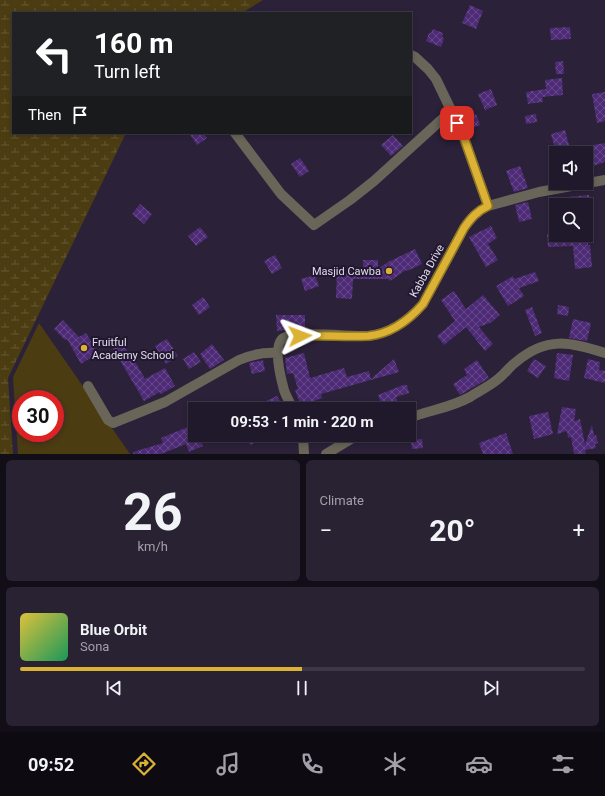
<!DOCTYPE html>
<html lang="en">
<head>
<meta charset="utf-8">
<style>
  :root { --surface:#20192b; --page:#282233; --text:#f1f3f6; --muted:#a2a0a9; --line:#3d3847; --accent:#dbb233 }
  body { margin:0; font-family:Roboto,sans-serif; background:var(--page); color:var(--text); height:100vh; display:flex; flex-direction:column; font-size:15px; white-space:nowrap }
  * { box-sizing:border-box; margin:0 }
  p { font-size:13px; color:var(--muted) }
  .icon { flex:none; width:22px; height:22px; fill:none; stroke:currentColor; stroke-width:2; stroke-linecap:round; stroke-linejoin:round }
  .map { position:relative; height:454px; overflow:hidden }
  .details { display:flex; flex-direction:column; gap:6px; padding:6px; background:#120e18; flex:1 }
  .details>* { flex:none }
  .banner { position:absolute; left:12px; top:12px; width:400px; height:122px; border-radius:0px; box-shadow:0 2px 6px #0003,0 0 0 1px var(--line); background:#202124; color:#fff; overflow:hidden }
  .controls { position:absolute; left:549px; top:146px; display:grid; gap:8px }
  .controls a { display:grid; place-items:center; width:44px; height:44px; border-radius:0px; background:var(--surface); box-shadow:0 2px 6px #0003,0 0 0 1px var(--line); font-size:20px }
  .speed { position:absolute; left:12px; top:390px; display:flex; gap:8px; font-size:20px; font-weight:700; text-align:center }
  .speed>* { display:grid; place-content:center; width:52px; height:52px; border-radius:50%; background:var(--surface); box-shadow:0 2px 6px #0003,0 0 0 1px var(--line); line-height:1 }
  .speed .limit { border:6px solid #d22; background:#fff; color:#111 }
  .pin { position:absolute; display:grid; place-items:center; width:34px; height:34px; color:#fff; margin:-17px; border-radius:8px; box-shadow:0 2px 6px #0006 }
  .me { position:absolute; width:44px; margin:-22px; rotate:87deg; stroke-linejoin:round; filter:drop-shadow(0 0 3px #0008) }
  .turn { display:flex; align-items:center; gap:14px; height:84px; padding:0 16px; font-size:18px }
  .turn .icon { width:52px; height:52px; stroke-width:2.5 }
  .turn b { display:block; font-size:28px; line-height:34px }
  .then { display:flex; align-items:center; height:38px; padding:0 16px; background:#0003; gap:8px; font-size:15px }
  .big { font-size:30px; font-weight:700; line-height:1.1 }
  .details .card { flex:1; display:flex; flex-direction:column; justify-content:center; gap:6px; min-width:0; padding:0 14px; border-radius:6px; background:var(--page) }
  .details .dial { align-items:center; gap:0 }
  .dial b { font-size:52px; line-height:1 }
  .song { display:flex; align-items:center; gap:12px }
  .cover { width:48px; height:48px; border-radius:6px; background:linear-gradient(135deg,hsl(50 70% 55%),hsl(150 70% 35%)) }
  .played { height:4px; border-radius:2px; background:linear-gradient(90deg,var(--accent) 50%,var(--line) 50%) }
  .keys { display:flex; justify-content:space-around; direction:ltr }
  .heat { display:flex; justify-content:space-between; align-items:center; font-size:22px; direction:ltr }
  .details .tiles { flex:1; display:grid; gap:6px; grid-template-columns:1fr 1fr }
  .card:last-child { grid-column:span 2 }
  .trip { position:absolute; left:188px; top:402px; width:228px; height:40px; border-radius:0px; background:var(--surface); box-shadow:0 2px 6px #0003,0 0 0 1px var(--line); font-weight:700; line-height:40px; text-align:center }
  .dock { display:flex; height:64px; justify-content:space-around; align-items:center; background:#0d0a11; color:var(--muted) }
  .dock .icon { width:28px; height:28px }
  .dock .current { color:var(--accent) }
  .dock b { font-size:18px; color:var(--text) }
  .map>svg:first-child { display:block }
  .green { fill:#4b3c11; fill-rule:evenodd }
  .wetland { fill:url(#wetland-marsh) }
  .building { fill:url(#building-cross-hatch) }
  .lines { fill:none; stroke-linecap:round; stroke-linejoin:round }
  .minor { stroke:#696558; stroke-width:10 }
  .route-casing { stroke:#8e7421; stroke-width:10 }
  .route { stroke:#dbb233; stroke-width:7 }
  .poi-dot { fill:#dbb233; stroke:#21182f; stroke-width:1.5 }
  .labels { text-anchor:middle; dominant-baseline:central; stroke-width:4; stroke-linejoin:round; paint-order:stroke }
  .poi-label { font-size:11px; fill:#e0dbeb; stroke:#21182f; text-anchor:end }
  .street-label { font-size:11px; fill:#e0dbeb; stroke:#21182f }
</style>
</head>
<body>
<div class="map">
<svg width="605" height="454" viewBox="0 0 605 454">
  <defs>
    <pattern id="wetland-marsh" width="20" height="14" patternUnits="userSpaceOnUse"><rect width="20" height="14" fill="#4b3c11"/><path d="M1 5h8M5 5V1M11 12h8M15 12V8" fill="none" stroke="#655834"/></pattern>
    <pattern id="building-cross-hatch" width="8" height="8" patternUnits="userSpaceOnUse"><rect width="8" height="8" fill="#4e2b76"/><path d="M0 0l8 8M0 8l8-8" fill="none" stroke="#67498a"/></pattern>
  </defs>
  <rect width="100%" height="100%" fill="#2b2139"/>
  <path class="green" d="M 39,323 L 130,454 L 18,454 L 13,377 ZM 21,399 L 55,399 L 55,433 L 21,433 Z"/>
  <path class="wetland" d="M 0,0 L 263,0 L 242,13 L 13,13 L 13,133 L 126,133 L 8,378 L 13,454 L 0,454 Z"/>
  <path class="building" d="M 470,5 L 483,11 L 476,29 L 462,23 Z
    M 570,27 L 571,39 L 551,40 L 550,28 Z
    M 433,29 L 443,33 L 442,37 L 444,38 L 441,47 L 426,41 L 429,33 L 431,33 Z
    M 563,61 L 564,74 L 556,74 L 555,62 Z
    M 562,78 L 563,95 L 542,97 L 543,102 L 528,104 L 526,92 L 546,89 L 545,80 Z
    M 491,89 L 497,105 L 485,110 L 478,94 Z
    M 605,92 L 605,121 L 597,123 L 592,94 Z
    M 476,114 L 480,125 L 472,128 L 468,118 Z
    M 536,114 L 537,122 L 526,124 L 525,116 Z
    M 565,130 L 571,153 L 556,153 L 551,134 Z
    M 189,133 L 203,133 L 207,138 L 197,145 Z
    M 393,135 L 403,146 L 391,156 L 381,145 Z
    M 605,143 L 605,162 L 586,168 L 586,152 L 594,149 L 593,145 Z
    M 300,158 L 309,171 L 300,177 L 291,164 Z
    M 520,166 L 528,188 L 514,192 L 506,171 Z
    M 589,195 L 590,205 L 569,205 L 568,197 Z
    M 528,202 L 532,219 L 519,222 L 515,205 Z
    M 140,204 L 152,214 L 144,224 L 132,214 Z
    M 491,226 L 497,238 L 488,244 L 498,260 L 486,267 L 469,237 Z
    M 200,227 L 208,237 L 196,246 L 188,236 Z
    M 547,234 L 587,235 L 588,245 L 590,245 L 592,267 L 575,269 L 573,246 L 548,247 Z
    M 415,249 L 422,264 L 407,271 L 406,270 L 390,281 L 388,279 L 353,279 L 352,299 L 336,298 L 337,270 L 363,271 L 363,260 L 378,260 L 378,269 L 388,262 Z
    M 275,255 L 282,268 L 272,274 L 264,261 Z
    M 535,272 L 539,281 L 519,288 L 524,296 L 508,306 L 496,286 L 513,276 L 514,279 Z
    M 315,275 L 319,286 L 305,291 L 301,279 Z
    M 454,291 L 466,309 L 483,295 L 500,315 L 492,322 L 479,327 L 493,344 L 485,351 L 466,327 L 444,345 L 437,336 L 455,321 L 441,300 Z
    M 203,297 L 210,307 L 199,315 L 192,305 Z
    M 558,305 L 569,307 L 568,316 L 557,314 Z
    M 532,307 L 542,333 L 535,336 L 525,310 Z
    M 276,315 L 305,315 L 305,328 L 277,331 Z
    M 573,319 L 591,323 L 587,341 L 569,338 Z
    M 63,320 L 79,337 L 86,333 L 98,353 L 81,364 L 67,339 L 65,340 L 54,329 Z
    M 167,339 L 178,356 L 166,364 L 155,346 Z
    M 121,342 L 132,359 L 133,358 L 145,379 L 165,368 L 175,386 L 161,394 L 160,392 L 144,401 L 112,347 Z
    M 212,344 L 224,360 L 210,369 L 200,354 Z
    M 194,352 L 201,362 L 189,369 L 183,359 Z
    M 304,353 L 310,378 L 344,368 L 347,377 L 369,371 L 371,379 L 394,359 L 399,372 L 321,394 L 322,398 L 301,406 L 295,390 L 298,389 L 293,373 L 287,374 L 285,358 Z
    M 557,353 L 573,355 L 569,381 L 554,378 Z
    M 534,359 L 546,366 L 538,378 L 527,371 Z
    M 588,359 L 600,362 L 599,370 L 605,371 L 605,383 L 584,378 Z
    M 263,360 L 265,371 L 252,374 L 249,363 Z
    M 477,360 L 489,378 L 460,395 L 453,384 L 467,375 L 464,369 Z
    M 403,385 L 407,385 L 409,393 L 396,397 L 398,404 L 383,409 L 378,395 Z
    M 277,396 L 284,409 L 270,409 L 266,401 Z
    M 562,407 L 576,409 L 574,421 L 580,419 L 585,444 L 592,425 L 594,436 L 596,435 L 598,443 L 595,444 L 596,448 L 585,450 L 586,454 L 574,454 L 571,437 L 568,438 L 567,431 L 557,434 Z
    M 548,412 L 553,434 L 534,439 L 529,416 Z
    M 195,424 L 195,435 L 198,435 L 203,446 L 189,452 L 186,444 L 161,454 L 133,454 L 133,452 L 163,443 L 161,438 Z
    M 506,433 L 513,454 L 483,454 L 479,443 Z
    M 245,435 L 272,435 L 250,445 Z
    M 422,439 L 423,448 L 412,449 L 411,440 Z"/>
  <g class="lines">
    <path class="minor" d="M 411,55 L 415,57 L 428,69 L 436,79 L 463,135 L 488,206
      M 235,133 L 281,194 L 314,225 L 350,200 L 374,181 L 451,111
      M 88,386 L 108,420 L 113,423 L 165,402 L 239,360 C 253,354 263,352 277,353
      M 293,409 C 290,403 286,396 284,390 C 281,379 273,348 282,339 C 291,330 353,337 369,336 C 390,333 409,320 423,304 L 464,228 C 471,218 477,211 488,206 L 539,192 L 605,180
      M 409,418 C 430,410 450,408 470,397 C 479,391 490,386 498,379 C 505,374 509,367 516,362 C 547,336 569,342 605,353
      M 303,435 L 304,454
      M 326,454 L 356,436 L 363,435"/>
  </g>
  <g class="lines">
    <defs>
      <path id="route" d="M 300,336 C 323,335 346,337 368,336 C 390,334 409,320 423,304 L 464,228 C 471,218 477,211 488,206 L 463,135 L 457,123"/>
    </defs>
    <use href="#route" class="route-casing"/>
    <use href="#route" class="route"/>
  </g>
  <g class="poi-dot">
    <circle cx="389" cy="271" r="4"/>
    <circle cx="84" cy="348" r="4"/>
  </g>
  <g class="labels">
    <g class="poi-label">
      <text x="381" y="271">Masjid Cawba</text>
      <text x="92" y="342" text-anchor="start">Fruitful<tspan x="92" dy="13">Academy School</tspan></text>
    </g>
    <g class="street-label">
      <text transform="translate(427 271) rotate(-61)">Kabba Drive</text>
    </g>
  </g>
</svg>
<div class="controls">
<a><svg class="icon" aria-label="sound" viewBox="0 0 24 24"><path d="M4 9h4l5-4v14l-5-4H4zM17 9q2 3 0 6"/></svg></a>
<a><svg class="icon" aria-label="search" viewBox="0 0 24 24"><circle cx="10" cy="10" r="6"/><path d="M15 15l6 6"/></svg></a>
</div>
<div class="speed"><div class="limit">30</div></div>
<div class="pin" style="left:457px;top:123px;background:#d93025"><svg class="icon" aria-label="arrive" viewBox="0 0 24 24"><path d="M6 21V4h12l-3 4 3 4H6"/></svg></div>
<svg class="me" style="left:300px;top:336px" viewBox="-20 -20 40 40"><path d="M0-17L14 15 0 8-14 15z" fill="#dbb233" stroke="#fff" stroke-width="4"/></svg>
<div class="trip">09:53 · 1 min · 220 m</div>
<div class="banner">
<div class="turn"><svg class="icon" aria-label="left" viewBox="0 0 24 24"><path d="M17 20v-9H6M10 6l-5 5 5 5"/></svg><div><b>160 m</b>Turn left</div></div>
<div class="then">Then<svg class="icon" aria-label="arrive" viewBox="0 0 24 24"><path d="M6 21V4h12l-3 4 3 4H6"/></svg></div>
</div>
</div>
<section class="details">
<div class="tiles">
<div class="card dial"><b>26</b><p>km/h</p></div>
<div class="card"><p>Climate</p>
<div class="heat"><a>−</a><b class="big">20°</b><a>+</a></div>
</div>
<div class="card">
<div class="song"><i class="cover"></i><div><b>Blue Orbit</b><p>Sona</p></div></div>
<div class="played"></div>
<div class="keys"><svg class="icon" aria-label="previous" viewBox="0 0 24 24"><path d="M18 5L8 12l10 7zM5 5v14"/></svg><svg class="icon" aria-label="pause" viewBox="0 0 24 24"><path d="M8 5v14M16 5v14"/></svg><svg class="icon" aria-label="next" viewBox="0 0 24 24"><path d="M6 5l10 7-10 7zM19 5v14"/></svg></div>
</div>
</div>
</section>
<nav class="dock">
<b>09:52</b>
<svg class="icon current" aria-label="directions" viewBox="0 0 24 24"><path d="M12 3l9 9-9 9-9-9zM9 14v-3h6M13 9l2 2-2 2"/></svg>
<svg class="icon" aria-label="music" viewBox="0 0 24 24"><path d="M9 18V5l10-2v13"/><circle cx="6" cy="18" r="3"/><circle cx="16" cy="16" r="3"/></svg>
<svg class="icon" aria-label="phone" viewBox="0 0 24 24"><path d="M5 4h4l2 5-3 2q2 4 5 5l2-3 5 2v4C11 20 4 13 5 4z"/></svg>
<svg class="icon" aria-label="climate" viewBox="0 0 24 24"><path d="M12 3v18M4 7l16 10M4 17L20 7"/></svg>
<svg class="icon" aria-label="car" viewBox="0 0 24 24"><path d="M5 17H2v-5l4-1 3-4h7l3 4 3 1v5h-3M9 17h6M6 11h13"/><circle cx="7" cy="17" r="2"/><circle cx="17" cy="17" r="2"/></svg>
<svg class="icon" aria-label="filters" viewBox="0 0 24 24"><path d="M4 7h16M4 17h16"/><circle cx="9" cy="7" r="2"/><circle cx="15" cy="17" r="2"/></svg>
</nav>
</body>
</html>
